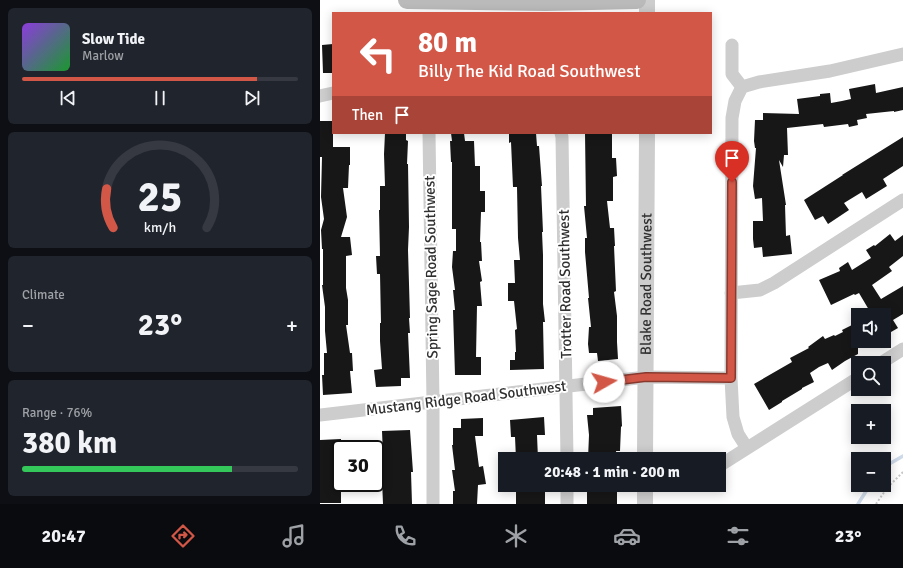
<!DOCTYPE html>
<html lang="en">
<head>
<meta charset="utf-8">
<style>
  :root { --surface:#171b24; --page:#20242c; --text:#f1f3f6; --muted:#9ea1a6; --line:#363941; --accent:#d25747 }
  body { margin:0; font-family:Signika,sans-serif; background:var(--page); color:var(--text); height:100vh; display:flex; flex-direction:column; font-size:15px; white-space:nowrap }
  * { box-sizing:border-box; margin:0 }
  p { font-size:13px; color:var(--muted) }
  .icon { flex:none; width:22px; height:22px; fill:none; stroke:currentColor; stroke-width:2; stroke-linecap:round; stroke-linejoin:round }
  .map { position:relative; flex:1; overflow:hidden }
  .drawer { display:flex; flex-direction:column; gap:8px; padding:8px; background:#0d0f14; width:320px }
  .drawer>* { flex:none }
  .banner { position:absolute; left:12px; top:12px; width:380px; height:122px; border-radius:0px; box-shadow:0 2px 10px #0003; background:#d25747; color:#fff; overflow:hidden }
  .controls { position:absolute; left:531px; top:308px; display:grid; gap:8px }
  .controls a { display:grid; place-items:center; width:40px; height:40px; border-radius:0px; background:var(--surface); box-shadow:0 2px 10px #0003; font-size:20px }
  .speed { position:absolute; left:12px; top:440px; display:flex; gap:8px; font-size:20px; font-weight:700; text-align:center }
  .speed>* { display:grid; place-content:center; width:52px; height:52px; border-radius:50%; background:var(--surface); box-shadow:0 2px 10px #0003; line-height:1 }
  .speed .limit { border:2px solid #111; border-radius:6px; background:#fff; color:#111 }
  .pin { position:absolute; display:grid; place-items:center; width:34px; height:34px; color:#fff; margin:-41px -17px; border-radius:50% 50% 50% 0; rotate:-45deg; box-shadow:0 0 4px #0007 }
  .pin .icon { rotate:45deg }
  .me { position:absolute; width:44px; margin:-22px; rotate:83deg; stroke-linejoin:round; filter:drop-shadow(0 0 3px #0008) }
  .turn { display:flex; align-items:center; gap:14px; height:84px; padding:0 20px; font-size:18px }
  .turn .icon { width:52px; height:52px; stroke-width:2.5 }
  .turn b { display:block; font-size:28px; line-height:34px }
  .then { display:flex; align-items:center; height:38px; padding:0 20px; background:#0003; gap:8px; font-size:15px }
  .big { font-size:30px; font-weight:700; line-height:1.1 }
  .drawer .widget { flex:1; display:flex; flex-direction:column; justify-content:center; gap:6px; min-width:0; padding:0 14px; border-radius:6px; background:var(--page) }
  .drawer .dial { align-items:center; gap:0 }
  .dial svg { height:104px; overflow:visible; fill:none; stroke:var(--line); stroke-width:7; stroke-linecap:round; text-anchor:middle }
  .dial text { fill:var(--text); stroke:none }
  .song { display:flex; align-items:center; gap:12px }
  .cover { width:48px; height:48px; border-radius:6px; background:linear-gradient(135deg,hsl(270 70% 55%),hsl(130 70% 35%)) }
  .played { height:4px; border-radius:2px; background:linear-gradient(90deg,var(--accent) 85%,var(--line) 85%) }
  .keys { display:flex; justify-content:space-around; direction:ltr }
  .heat { display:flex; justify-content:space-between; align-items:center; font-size:22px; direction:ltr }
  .charge { height:6px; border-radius:3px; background:linear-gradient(90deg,#34c759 76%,var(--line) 0) }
  .trip { position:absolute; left:178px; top:452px; width:228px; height:40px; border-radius:0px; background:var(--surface); box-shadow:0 2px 10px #0003; font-weight:700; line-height:40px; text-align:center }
  .menu { display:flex; height:64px; justify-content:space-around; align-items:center; background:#090b0e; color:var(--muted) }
  .menu .icon { width:28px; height:28px }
  .menu .current { color:var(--accent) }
  .menu b { font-size:18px; color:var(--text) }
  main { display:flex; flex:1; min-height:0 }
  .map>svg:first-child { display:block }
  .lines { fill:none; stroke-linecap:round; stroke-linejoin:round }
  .stream { stroke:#ced9e9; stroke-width:3.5 }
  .building { fill:#171717 }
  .path { stroke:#c7c7c7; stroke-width:2; stroke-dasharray:2 2; stroke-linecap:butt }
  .minor { stroke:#cdcdcd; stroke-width:13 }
  .tertiary { stroke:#cdcdcd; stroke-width:16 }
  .secondary { stroke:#bababa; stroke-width:18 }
  .route-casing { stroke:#88392e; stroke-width:10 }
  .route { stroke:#d25747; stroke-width:7 }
  .labels { text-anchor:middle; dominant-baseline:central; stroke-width:4; stroke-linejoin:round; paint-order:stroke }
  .street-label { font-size:15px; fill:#303030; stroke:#fff }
</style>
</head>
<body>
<main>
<section class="drawer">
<div class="widget">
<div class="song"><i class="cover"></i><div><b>Slow Tide</b><p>Marlow</p></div></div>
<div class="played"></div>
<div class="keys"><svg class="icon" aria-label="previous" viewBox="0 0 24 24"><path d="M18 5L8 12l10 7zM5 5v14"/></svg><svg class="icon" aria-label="pause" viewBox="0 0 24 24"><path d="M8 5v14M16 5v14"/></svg><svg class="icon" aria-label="next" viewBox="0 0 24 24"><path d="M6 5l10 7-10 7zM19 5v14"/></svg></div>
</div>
<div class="widget dial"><svg viewBox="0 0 100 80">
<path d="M14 69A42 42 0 1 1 86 69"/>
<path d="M14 69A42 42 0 0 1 9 39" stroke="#d25747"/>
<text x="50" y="56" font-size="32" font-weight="700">25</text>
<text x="50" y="72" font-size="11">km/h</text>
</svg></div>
<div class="widget"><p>Climate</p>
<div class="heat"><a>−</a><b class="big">23°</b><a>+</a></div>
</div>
<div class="widget"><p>Range · 76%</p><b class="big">380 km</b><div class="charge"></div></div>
</section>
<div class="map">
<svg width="583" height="504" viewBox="0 0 583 504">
  <rect width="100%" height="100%" fill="#fff"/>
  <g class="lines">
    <path class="stream" d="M 564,467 L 583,456
      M 538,504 L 550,485"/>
  </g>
  <path class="building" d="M 13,44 L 13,73 L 3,73 L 2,45 Z
    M 555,84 L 556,93 L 583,87 L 583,110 L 574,112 L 574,111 L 546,114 L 547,118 L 537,120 L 538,125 L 529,127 L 528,124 L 504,127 L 503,124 L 467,128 L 468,155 L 464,155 L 463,167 L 459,160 L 466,205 L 465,205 L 466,236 L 470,235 L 472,254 L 443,257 L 442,247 L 434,248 L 433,239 L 433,221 L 443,221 L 442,198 L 435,199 L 433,186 L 436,148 L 435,148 L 434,141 L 435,120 L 443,120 L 443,113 L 479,114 L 477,99 L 500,96 L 500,94 L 510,93 L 511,103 L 522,101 L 531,99 L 529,89 Z
    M 0,121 L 13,121 L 13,147 L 30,147 L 30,165 L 29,165 L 28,188 L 23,188 L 27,217 L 21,237 L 30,237 L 32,255 L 26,256 L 26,288 L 28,300 L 28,325 L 26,325 L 30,353 L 32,353 L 33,371 L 30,371 L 32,393 L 3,395 L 2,375 L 4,375 L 4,353 L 7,353 L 5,331 L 5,307 L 2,285 L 3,285 L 3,249 L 2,249 L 1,230 L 4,219 L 1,197 L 2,157 L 0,157 Z
    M 65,133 L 86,133 L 86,140 L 88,141 L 87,164 L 88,164 L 89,227 L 88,250 L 90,318 L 89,318 L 90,333 L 88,333 L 90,378 L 81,378 L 81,386 L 56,387 L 54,370 L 62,369 L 60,341 L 60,323 L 61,323 L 60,274 L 57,274 L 56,256 L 60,256 L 59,210 L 60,210 L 60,186 L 65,186 L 64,154 Z
    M 131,133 L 144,133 L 145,141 L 154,141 L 155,166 L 160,166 L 160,191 L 165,191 L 165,212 L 161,212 L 160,242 L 161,242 L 162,261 L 159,261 L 162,281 L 160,282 L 162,306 L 157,306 L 156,357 L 161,357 L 161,375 L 135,375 L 133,310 L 135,310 L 133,290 L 135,290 L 132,267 L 133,251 L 136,251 L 136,229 L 132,229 L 132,162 L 131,162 L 130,141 L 132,141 Z
    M 189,133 L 216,133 L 217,146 L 219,146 L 222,186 L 221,186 L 223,232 L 222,232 L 223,255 L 223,304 L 225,322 L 223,322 L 224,369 L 190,370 L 190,360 L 195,360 L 195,352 L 196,352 L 195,330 L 197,329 L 194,301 L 188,301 L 188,283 L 195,283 L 194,260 L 200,260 L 198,238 L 197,187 L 193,187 L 191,142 L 189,143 Z
    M 265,133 L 292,133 L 292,158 L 296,158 L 297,176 L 293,177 L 293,201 L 287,201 L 290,228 L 294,228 L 295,246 L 294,246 L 296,291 L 294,292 L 297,316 L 297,342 L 298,359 L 278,361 L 277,353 L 269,353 L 268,344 L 269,327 L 271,327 L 268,298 L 269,298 L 265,252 L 265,238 L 267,238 L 264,206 L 266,206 Z
    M 583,137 L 583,166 L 563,179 L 567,186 L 546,199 L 542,192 L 524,203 L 529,210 L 508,224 L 503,216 L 495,220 L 484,200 L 523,175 L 522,175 Z
    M 570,234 L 575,241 L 583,235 L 583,256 L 569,267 L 572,271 L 552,285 L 561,299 L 583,286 L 583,314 L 573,320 L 578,328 L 564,336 L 564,315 L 552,315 L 539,293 L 535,295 L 534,294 L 511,305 L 499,280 L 520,271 L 519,268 L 528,262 L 532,270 L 551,258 L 546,250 L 554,245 L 555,246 Z
    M 538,322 L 538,354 L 525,361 L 512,370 L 508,363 L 499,367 L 490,373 L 494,382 L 482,388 L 482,389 L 462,401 L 462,402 L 449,410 L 434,384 L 472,362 L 470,358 L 489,348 L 488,347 L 503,336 L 505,339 L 514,335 L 515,336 L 523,332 L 522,330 Z
    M 301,406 L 302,426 L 301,427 L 300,451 L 296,451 L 297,459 L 268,459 L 269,435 L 267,415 L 273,415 L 273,408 Z
    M 224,417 L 225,435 L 217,435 L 218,459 L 196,459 L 195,437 L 191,437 L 190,420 Z
    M 163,418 L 163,436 L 155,436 L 159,467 L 163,466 L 166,484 L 158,485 L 157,504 L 133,504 L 133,491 L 135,491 L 132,470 L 135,470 L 132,445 L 133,445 L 133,428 L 141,428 L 141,419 Z
    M 90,430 L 93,472 L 91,472 L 92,504 L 63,504 L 61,455 L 63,455 L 62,431 Z
    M 21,439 L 21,503 L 0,503 L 0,440 Z
    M 196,485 L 225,485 L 225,504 L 196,504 Z
    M 277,485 L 297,485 L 297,504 L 267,504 L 267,487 L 277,487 Z"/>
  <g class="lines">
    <path class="path" d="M 556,504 L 567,488 L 583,472"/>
    <path class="minor" d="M 412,45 L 412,74 L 422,87 L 415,101 L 412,118 L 411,378 L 413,417 L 418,434 L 427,448
      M 422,87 L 439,82 L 510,71 L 583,54
      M 0,96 L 13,93
      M 109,133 L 113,402 L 113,504
      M 241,133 L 242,137 L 247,459
      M 411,293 L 440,290 L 454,283 L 583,200
      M 561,363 L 583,349
      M 0,415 L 326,377 L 411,378
      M 399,466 L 538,378
      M 247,485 L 247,504"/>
    <g class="tertiary">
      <path d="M 327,13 L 327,0"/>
      <path id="s1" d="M 325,459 L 327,133"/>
      <path d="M 325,504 L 325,485"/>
    </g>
    <path class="secondary" d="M 87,0 L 226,2 L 317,0"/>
  </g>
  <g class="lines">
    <defs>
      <path id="route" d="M 284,382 L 326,377 L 411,378 L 412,182"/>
    </defs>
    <use href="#route" class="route-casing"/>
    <use href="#route" class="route"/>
  </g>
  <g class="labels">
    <g class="street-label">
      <text transform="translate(111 267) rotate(-91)">Spring Sage Road Southwest</text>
      <text transform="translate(245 284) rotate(-91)">Trotter Road Southwest</text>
      <text stroke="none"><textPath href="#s1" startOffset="175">Blake Road Southwest</textPath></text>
      <text transform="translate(146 398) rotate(-7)">Mustang Ridge Road Southwest</text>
    </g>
  </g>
</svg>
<div class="controls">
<a><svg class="icon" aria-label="sound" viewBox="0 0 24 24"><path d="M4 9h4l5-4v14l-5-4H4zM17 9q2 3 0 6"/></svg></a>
<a><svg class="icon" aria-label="search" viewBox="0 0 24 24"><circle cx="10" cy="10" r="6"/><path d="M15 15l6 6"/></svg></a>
<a>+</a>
<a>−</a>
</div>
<div class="speed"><div class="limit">30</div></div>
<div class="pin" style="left:412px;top:182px;background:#d93025"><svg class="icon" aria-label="arrive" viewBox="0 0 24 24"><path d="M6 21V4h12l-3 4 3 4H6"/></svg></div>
<svg class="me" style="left:284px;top:382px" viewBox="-20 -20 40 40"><circle r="19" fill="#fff"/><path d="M0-13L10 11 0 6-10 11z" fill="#d25747"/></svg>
<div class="trip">20:48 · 1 min · 200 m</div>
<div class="banner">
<div class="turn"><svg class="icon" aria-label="left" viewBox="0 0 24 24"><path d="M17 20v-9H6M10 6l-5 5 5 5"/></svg><div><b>80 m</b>Billy The Kid Road Southwest</div></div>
<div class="then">Then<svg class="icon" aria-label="arrive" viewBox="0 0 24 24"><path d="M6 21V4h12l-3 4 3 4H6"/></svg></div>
</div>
</div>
</main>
<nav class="menu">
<b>20:47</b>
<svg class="icon current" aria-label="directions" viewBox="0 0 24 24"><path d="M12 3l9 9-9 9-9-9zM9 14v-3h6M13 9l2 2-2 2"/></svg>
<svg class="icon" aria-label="music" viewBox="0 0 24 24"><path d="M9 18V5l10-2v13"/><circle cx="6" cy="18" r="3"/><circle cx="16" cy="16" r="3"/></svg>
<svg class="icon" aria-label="phone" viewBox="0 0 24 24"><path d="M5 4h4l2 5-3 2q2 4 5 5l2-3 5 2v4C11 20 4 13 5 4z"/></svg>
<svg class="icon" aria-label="climate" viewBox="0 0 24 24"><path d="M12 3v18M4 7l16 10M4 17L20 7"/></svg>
<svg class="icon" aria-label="car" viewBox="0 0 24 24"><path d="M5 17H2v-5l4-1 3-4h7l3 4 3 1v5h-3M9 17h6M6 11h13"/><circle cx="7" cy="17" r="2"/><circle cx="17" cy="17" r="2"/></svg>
<svg class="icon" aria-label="filters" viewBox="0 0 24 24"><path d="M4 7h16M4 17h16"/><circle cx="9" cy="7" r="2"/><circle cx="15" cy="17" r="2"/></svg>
<b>23°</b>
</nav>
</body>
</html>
